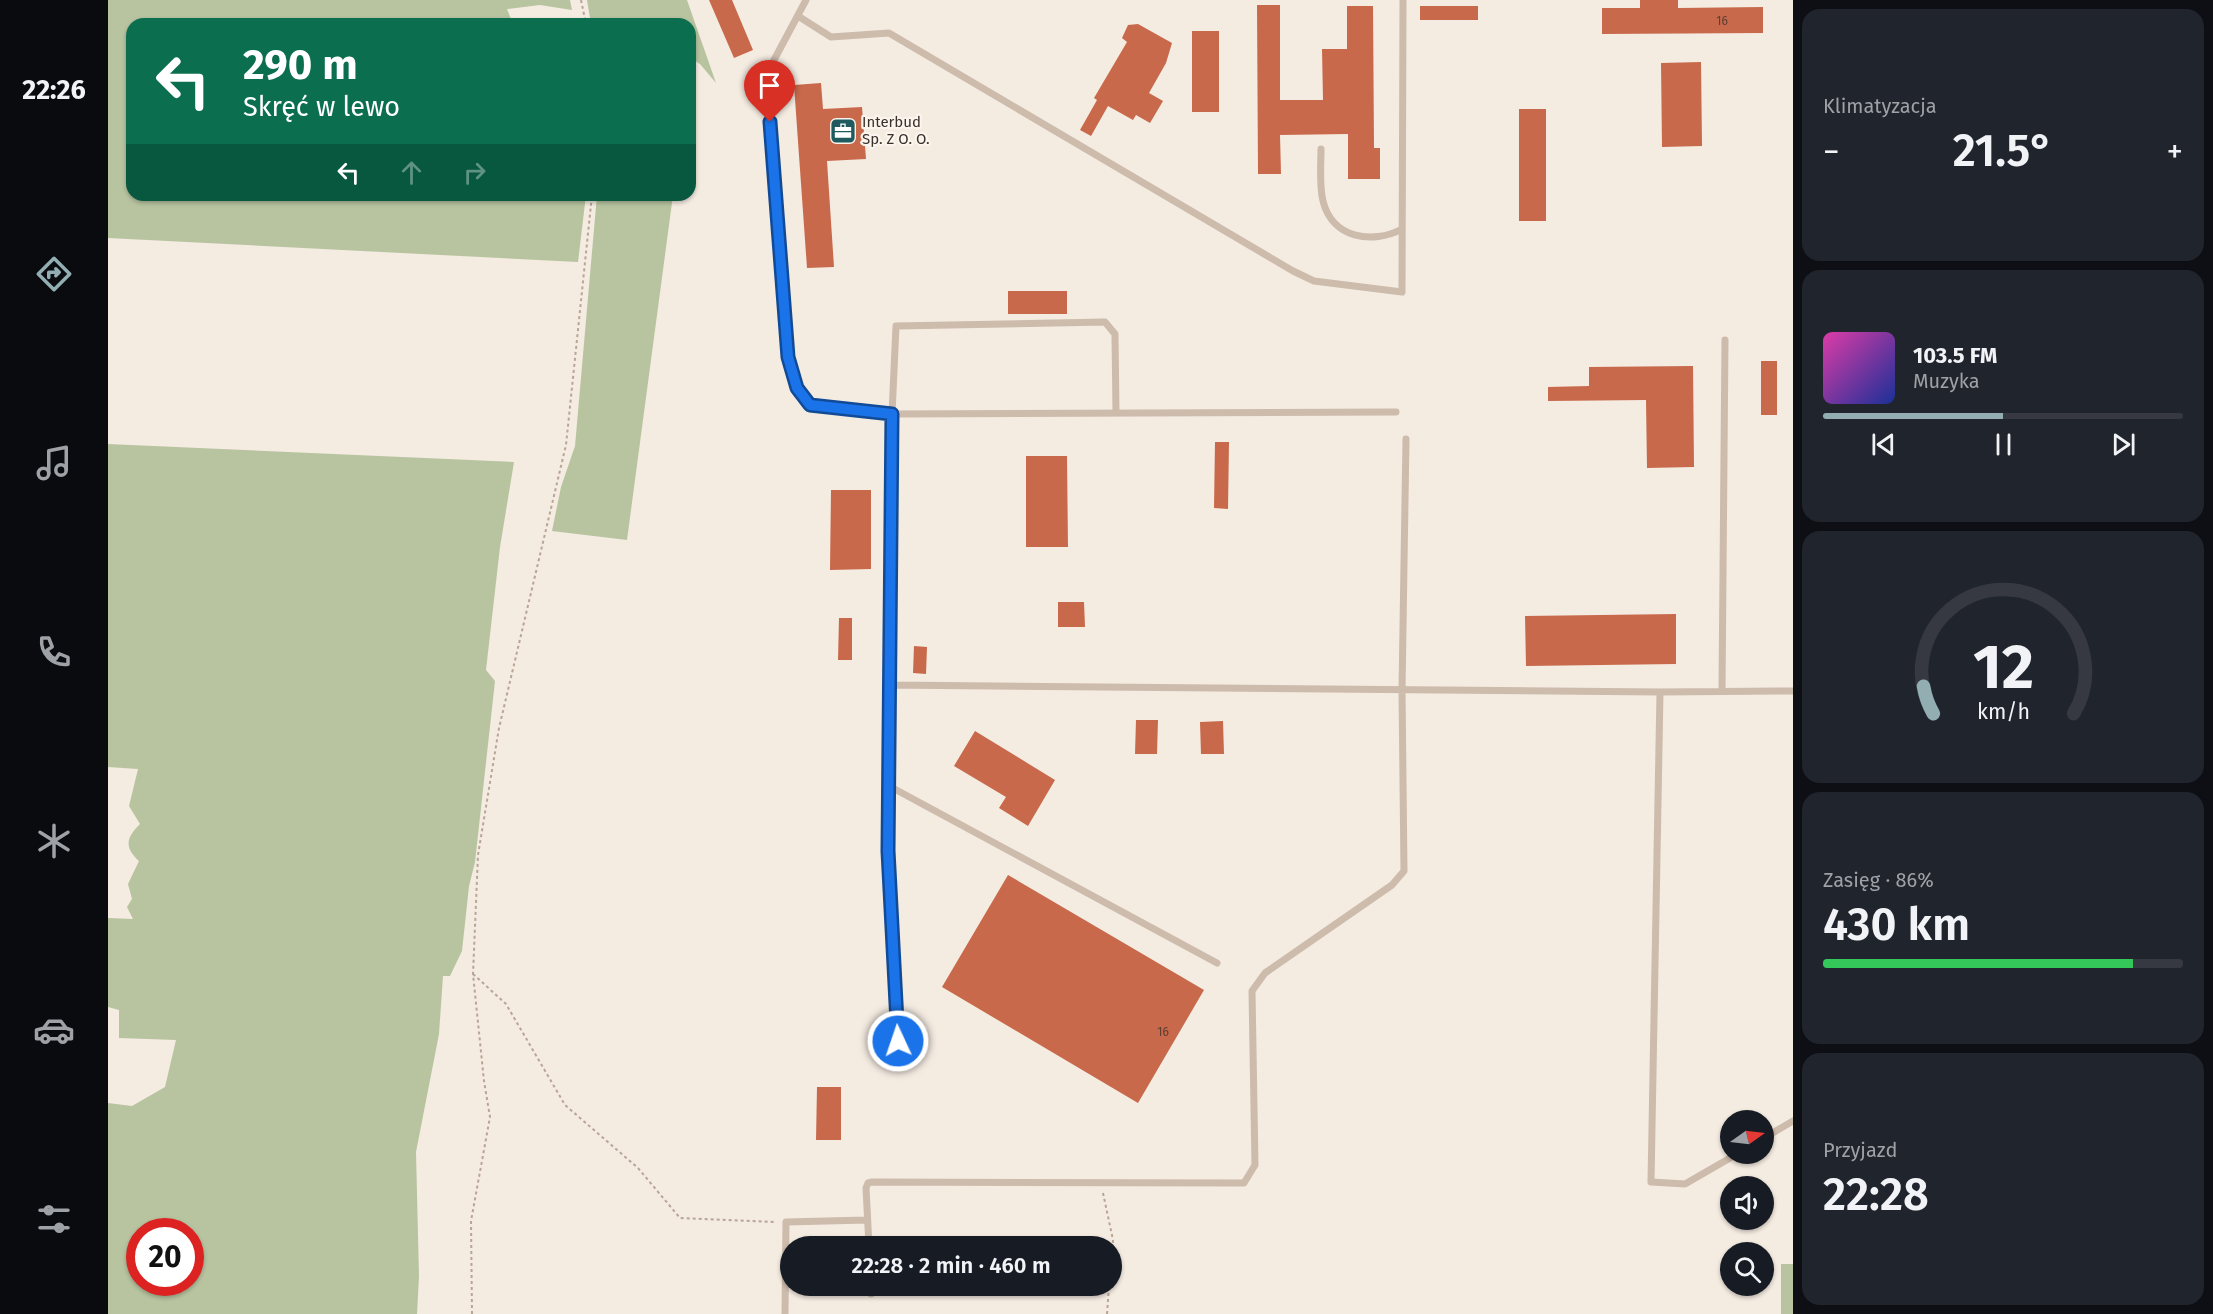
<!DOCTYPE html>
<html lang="pl">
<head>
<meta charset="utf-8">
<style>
  :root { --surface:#171b24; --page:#20242c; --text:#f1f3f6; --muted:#9ea1a6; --line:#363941; --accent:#92aeb2 }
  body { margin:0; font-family:"Fira Sans",sans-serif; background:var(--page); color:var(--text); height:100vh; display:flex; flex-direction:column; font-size:22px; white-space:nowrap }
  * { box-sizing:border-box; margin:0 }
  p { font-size:20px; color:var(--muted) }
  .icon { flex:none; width:33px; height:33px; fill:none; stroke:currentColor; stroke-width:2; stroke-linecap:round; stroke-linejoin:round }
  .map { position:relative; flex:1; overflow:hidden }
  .details { display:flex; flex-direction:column; gap:9px; padding:9px; background:#0d0f14; width:420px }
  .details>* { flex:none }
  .banner { position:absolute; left:18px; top:18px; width:570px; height:183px; border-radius:18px; box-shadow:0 2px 4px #0004; background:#0b6e4f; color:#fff; overflow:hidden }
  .needle { width:39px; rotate:76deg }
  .controls { position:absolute; left:1612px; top:1110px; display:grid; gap:12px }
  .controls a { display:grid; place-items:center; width:54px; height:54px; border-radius:50%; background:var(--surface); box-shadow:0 2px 4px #0004; font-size:30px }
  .speed { position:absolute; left:18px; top:1218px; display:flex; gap:12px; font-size:30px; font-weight:700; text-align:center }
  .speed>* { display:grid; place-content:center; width:78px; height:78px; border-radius:50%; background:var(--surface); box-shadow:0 2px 4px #0004; line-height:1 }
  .speed .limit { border:9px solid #d22; background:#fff; color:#111 }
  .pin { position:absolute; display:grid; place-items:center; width:51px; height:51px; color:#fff; margin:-62px -26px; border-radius:50% 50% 50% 0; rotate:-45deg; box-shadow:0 0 6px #0007 }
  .pin .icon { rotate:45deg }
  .me { position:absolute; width:66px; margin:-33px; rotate:357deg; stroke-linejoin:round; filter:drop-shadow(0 0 4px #0008) }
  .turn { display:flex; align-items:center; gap:21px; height:126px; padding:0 18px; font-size:27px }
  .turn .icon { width:78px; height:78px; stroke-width:2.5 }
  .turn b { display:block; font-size:42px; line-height:51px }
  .lanes { display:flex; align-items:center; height:57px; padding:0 18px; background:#0003; justify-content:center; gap:30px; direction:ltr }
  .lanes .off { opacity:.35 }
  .big { font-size:45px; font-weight:600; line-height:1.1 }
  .details .card { flex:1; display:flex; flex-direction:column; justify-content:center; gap:9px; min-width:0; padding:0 21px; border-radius:18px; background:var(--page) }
  .details .dial { align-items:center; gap:0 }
  .dial svg { height:156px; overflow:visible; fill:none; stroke:var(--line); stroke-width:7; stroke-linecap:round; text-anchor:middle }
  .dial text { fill:var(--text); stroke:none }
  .song { display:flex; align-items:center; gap:18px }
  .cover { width:72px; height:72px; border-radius:9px; background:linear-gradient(135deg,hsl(320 70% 55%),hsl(230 70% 35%)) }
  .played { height:6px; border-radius:3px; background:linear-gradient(90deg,var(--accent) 50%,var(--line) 50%) }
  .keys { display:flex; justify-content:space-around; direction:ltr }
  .heat { display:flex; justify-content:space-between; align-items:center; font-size:33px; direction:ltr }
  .charge { height:9px; border-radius:4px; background:linear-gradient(90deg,#34c759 86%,var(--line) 0) }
  .trip { position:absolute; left:672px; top:1236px; width:342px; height:60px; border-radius:30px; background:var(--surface); box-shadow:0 2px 4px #0004; font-weight:600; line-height:60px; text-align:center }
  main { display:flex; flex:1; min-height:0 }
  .tab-bar { display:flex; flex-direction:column; width:108px; justify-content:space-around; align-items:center; background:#090b0e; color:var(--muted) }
  .tab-bar .icon { width:42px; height:42px }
  .tab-bar .on { color:var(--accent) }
  .tab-bar b { font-size:27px; color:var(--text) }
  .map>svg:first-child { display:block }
  .green { fill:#b8c4a0; fill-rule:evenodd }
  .building { fill:#c8694b }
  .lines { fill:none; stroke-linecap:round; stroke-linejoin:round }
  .path { stroke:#b9a596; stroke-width:2; stroke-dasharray:3 3; stroke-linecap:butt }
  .lane { stroke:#cdbbac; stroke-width:7 }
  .route-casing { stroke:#114b97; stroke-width:15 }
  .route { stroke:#1a73e8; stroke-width:10 }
  .labels { text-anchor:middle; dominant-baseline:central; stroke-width:4.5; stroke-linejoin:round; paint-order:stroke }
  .number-label { font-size:12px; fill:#5e3e33 }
  .poi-label { font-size:15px; fill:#3b302b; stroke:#fbf5ee; text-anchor:start }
</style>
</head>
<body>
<main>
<nav class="tab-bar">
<b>22:26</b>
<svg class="icon on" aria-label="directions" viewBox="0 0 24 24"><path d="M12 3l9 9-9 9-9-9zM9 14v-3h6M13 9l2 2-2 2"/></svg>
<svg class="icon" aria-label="music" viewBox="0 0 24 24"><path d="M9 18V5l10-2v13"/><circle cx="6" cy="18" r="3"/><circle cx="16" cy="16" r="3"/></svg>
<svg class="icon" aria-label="phone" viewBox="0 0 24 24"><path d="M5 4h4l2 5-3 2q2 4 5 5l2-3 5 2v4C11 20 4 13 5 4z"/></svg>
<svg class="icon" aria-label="climate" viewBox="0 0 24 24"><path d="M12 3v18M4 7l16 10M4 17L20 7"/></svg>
<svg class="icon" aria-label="car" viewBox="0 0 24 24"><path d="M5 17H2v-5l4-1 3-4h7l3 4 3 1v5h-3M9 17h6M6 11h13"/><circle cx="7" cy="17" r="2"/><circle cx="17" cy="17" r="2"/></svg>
<svg class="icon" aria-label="filters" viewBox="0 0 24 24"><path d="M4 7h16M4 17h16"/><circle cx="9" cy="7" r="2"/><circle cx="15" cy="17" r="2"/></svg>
</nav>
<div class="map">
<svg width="1685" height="1314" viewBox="0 0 1685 1314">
  <rect width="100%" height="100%" fill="#f4ebe1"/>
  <path class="green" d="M 0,0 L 462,0 L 464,10 L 432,5 L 399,9 L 405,24 L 24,24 L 24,195 L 478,195 L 470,262 L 0,238 Z
    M 479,0 L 579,0 L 608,83 L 592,64 L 584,59 L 582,60 L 582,24 L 483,24 Z
    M 489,195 L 565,195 L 519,540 L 444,531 L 453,487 L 467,446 Z
    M 0,444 L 406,462 L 392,547 L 378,670 L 387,681 L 367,862 L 361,886 L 354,951 L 342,976 L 335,976 L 331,1034 L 308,1152 L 311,1276 L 309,1314 L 0,1314 L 0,1103 L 24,1106 L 57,1087 L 68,1040 L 11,1038 L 11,1010 L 0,1007 L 0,918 L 25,919 L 19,907 L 24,899 L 20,884 L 31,861 C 16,847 18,838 32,824 L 21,806 L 30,769 L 0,767 ZM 32,1232 L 82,1232 L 82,1282 L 32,1282 Z
    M 1673,1264 L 1685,1264 L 1685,1314 L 1673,1314 Z"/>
  <path class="building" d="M 601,0 L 624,0 L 645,50 L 626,58 Z
    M 1532,0 L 1570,0 L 1570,8 L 1655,7 L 1655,33 L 1494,34 L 1494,8 L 1532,8 Z
    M 1149,5 L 1172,5 L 1172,100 L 1215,100 L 1214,49 L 1239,49 L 1239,6 L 1265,6 L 1266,148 L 1272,148 L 1272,179 L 1240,179 L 1240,134 L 1172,135 L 1173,174 L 1150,174 Z
    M 1312,6 L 1370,6 L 1370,20 L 1312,20 Z
    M 1030,24 L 1064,43 L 1058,63 L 1041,93 L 1055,101 L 1042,123 L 1028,115 L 1025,120 L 1000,106 L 983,136 L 972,130 L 989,100 L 986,98 L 1019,42 L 1014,38 L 1020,25 Z
    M 1084,31 L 1111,31 L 1111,112 L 1084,112 Z
    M 1593,62 L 1594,146 L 1554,147 L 1553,63 Z
    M 713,83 L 715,109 L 754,107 L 758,159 L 719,161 L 726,267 L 699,268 L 686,85 Z
    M 1411,109 L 1438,109 L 1438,221 L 1411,221 Z
    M 900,291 L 959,291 L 959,314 L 900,314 Z
    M 1653,361 L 1669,361 L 1669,415 L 1653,415 Z
    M 1585,366 L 1586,467 L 1539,468 L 1538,400 L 1440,401 L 1440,387 L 1481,386 L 1481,367 Z
    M 1107,442 L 1121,442 L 1120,509 L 1106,508 Z
    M 918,456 L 959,456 L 960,547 L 918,547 Z
    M 723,490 L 763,490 L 763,569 L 722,570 Z
    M 950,602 L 976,602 L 977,627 L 950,627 Z
    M 1568,614 L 1568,664 L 1418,666 L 1417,616 Z
    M 731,618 L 744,618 L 744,660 L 730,660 Z
    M 806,646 L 819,647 L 818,674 L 805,673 Z
    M 1028,720 L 1050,720 L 1049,754 L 1027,754 Z
    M 1115,721 L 1116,754 L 1093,754 L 1092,722 Z
    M 867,731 L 947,780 L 920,826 L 891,808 L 898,797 L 846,766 Z
    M 900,875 L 1096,990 L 1030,1103 L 834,987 Z
    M 709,1087 L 733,1087 L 733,1140 L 708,1140 Z"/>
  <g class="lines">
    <path class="path" d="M 473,0 L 478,24
      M 365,974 L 398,1004 L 457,1105 L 530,1168 L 572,1218 L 666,1222
      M 995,1193 L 1005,1240 L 1004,1255
      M 364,1314 L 363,1221 L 382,1117 L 376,1081 L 365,974 L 370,855 L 391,728 L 458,445 L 484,195
      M 999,1314 L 1001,1286"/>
    <path class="lane" d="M 698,0 L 658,75 L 680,357 L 689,388 L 702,405 L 784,414 L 1288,412
      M 690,16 L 723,37 L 781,33 L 1185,271 L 1206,281 L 1294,292 L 1295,0
      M 1213,149 C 1213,165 1211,185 1215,201 C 1224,238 1264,245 1294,229
      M 782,685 L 1552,692 L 1685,691
      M 1614,690 L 1617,340
      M 1552,692 L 1543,1182 L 1577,1184 L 1629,1154
      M 781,786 L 1109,963
      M 790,1041 L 780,851 L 784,414 L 788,326 L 997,322 L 1007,334 L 1008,413
      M 1656,1138 L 1685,1121
      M 761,1246 L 758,1188 L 760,1183 L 764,1182 L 1136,1183 L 1147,1165 L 1144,991 L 1157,973 L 1284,885 L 1296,871 L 1294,690 L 1298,439
      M 763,1286 L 763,1294
      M 677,1314 L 678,1222 L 759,1220"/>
  </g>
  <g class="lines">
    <defs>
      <path id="route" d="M 662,122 L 680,357 L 689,388 L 702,405 L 784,414 L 780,851 L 790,1041"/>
    </defs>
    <use href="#route" class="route-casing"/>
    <use href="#route" class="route"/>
  </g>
  <defs>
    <symbol id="office-square" viewBox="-11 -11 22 22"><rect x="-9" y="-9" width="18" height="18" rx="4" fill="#1f5a5e" stroke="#fbf5ee"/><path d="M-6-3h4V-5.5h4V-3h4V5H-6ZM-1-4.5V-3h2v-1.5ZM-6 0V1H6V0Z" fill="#fff"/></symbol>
  </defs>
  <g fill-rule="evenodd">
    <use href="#office-square" x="720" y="116" width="30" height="30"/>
  </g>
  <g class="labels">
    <g class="number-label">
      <text x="1614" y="21">16</text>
      <text x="1055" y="1032">16</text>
    </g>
    <g class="poi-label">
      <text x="754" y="122">Interbud<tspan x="754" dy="17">Sp. Z O. O.</tspan></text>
    </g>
  </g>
</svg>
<div class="controls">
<a><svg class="needle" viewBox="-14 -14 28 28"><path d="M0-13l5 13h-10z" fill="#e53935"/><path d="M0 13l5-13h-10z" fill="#9ea1a6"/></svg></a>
<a><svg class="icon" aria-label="sound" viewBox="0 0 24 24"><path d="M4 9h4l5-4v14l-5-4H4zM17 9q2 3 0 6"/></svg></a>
<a><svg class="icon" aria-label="search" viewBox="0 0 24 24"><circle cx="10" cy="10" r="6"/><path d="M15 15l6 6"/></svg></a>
</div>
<div class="speed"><div class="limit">20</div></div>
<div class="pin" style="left:662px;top:122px;background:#d93025"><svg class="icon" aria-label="arrive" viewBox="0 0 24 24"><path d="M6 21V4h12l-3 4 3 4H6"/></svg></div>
<svg class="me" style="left:790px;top:1041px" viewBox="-20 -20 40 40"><circle r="17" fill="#1a73e8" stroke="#fff" stroke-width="3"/><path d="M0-11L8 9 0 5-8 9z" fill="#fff"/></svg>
<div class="trip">22:28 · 2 min · 460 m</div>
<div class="banner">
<div class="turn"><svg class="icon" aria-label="left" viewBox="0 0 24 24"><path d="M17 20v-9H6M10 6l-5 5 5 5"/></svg><div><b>290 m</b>Skręć w lewo</div></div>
<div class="lanes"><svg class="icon" aria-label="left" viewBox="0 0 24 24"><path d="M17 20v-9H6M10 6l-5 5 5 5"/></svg><svg class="icon off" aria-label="ahead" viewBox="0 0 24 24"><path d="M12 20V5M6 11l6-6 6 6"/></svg><svg class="icon off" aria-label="right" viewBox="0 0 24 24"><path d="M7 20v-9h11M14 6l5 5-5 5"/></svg></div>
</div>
</div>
<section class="details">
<div class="card"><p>Klimatyzacja</p>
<div class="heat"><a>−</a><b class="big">21.5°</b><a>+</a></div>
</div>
<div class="card">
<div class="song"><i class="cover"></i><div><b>103.5 FM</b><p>Muzyka</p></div></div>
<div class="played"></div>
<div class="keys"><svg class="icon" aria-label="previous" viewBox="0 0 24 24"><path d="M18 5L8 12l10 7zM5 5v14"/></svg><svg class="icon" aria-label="pause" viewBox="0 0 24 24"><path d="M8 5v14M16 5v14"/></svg><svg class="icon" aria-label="next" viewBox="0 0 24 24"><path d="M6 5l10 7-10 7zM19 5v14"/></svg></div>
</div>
<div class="card dial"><svg viewBox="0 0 100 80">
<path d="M14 69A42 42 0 1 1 86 69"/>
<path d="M14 69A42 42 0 0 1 9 55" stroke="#92aeb2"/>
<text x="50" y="56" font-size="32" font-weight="700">12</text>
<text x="50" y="72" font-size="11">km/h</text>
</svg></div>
<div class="card"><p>Zasięg · 86%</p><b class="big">430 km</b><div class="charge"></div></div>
<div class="card"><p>Przyjazd</p><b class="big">22:28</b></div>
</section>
</main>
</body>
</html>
